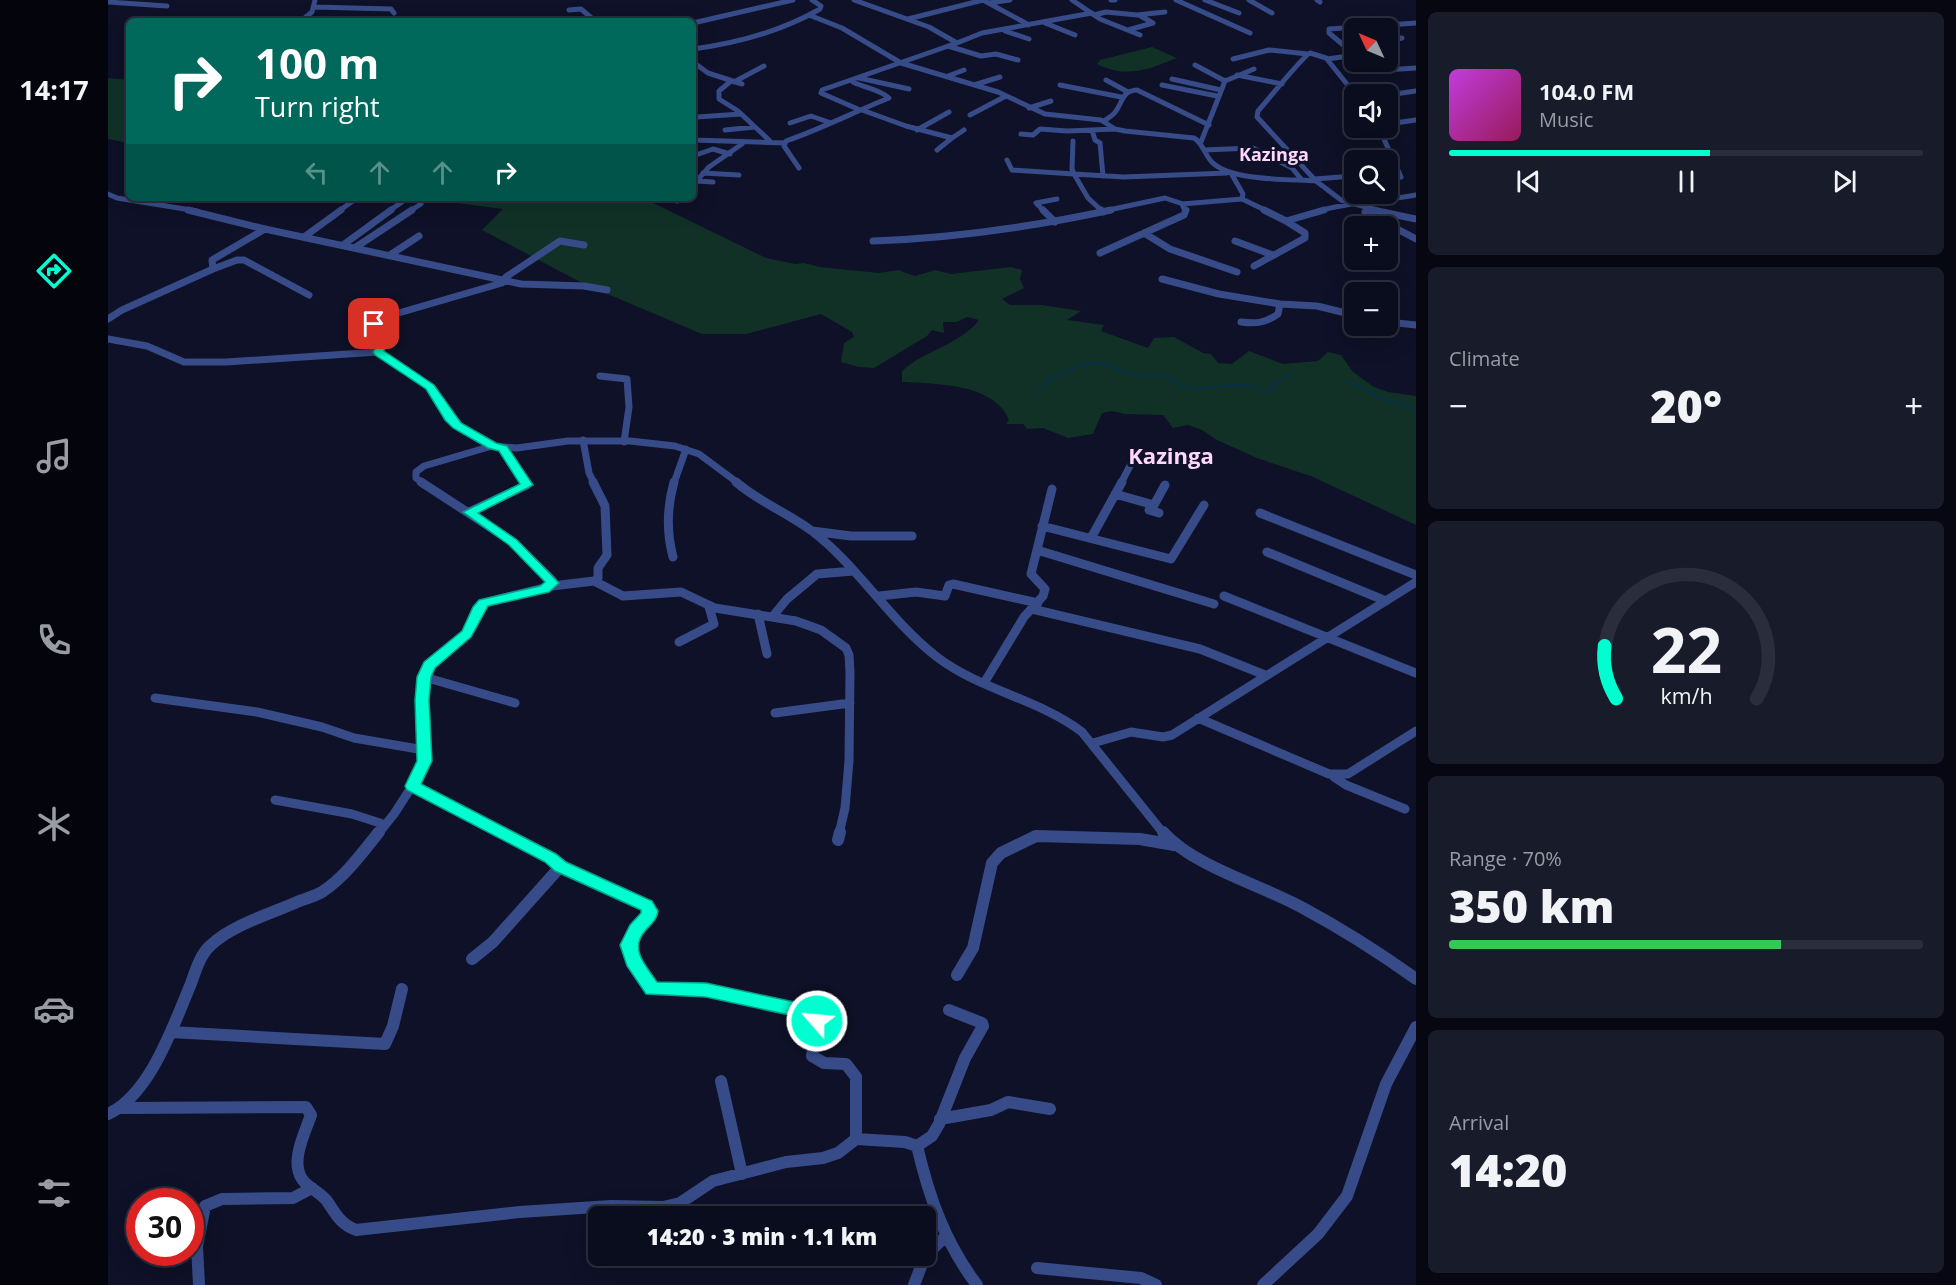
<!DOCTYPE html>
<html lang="en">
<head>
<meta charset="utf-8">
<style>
  :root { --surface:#0a0d1d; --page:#181b2a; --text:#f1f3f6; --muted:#999ca4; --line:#2a2d3b; --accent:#00ffd0 }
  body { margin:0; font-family:"Open Sans",sans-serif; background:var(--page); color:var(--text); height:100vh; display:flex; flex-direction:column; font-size:22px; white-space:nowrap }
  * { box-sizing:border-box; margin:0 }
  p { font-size:20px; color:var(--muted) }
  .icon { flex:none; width:33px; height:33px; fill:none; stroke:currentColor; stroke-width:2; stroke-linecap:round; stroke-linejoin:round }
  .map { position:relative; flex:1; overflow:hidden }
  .side { display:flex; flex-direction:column; gap:12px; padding:12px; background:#060710; width:540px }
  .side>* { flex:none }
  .top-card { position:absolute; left:18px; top:18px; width:570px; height:183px; border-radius:9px; box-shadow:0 6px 24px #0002,0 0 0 2px var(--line); background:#00695c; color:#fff; overflow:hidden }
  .needle { width:39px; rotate:314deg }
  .controls { position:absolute; left:1236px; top:18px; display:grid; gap:12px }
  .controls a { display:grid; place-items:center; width:54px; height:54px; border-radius:9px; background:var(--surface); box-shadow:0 6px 24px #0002,0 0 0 2px var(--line); font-size:30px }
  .speed { position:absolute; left:18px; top:1188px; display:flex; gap:12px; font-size:30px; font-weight:700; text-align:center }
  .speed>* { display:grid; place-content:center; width:78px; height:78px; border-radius:50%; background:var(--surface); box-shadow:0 6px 24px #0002,0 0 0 2px var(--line); line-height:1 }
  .speed .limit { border:9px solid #d22; background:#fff; color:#111 }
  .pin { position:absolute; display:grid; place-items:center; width:51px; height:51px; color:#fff; margin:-26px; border-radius:12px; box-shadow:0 3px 9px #0006 }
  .me { position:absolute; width:66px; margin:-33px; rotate:297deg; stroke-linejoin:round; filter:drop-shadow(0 0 4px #0008) }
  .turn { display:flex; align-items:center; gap:21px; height:126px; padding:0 30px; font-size:27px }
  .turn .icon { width:78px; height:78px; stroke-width:2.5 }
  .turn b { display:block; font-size:42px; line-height:51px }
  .lanes { display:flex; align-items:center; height:57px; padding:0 30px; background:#0003; justify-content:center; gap:30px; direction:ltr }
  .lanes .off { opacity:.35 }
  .big { font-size:45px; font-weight:800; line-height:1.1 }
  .side .card { flex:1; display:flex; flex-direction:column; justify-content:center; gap:9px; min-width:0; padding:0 21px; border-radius:9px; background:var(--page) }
  .side .dial { align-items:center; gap:0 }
  .dial svg { height:156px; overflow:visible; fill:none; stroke:var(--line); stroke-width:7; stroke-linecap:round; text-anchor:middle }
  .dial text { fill:var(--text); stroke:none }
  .song { display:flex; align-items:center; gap:18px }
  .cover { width:72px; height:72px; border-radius:9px; background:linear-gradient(135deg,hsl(290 70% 55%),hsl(330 70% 35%)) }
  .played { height:6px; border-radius:3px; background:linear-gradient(90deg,var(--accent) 55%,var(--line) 55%) }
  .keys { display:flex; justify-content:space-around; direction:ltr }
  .heat { display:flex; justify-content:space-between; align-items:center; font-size:33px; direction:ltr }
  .charge { height:9px; border-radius:4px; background:linear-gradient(90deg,#34c759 70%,var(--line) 0) }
  .trip { position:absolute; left:480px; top:1206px; width:348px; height:60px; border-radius:9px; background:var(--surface); box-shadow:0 6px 24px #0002,0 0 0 2px var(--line); font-weight:800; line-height:60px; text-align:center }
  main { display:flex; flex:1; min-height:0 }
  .tab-bar { display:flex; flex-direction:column; width:108px; justify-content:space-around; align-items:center; background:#04050c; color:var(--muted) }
  .tab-bar .icon { width:42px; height:42px }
  .tab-bar .active { color:var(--accent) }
  .tab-bar b { font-size:27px; color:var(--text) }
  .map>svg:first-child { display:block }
  .green { fill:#113127 }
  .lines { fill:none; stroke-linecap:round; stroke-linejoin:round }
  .stream { stroke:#073046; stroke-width:2 }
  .minor-far3 { stroke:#374b88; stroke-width:5 }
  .minor-far2 { stroke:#374b88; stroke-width:7 }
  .minor-far1 { stroke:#374b88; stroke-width:9 }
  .minor { stroke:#374b88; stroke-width:12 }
  .route { fill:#00ffd0; stroke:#00a687; stroke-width:1.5 }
  .labels { text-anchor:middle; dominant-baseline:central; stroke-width:6; stroke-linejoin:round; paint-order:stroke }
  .far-quarter-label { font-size:18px; font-weight:bold; fill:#ffd6fc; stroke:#0e1127 }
  .quarter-label { font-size:22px; font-weight:bold; fill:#ffd6fc; stroke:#0e1127 }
</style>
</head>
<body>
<main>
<nav class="tab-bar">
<b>14:17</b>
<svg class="icon active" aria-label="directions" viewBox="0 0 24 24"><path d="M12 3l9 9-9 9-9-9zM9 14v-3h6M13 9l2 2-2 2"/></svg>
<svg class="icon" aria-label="music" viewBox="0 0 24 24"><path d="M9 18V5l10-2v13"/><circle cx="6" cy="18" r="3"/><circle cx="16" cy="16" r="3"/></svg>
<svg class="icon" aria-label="phone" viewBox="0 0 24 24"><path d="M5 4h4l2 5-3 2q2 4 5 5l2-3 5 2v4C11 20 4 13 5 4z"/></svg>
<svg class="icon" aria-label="climate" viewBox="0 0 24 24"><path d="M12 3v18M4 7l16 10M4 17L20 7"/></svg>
<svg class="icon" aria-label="car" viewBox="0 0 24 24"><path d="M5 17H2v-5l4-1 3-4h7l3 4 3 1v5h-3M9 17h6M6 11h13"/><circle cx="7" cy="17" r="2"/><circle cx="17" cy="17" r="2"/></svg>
<svg class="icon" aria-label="filters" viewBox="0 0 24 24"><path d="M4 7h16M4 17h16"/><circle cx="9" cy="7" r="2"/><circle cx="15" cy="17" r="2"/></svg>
</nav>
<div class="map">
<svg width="1308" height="1285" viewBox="0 0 1308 1285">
  <rect width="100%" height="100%" fill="#0e1127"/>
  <path class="green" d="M 1044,47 L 1069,58 C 1041,69 1019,79 989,64 L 992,60 Z
    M 0,78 L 21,80 L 21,143 L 0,139 Z
    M 311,198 L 535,198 L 658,258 L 687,264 L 696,263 L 712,267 L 771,273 L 790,270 L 807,276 L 827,270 L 843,274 L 903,267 L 914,270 L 912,279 L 916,288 L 894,299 L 902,305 L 934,305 L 973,311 L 959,320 L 996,325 L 993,331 L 1040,348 L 1046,338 L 1066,337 L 1095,353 L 1103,354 L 1110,363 L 1124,364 L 1141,351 L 1175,364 L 1210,361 L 1220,352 L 1233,355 L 1245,372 L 1266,387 L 1280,392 L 1308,396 L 1308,525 L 1205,477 L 1149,458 L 1109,440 L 1094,430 L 1080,425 L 1065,428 L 1055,415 L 1017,414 L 1004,411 L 994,413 L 985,434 L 960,438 L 935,428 L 919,429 L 915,424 L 898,424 L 901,420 C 886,383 828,384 794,382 L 794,371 C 817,350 853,344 871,320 L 859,317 L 849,322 L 835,322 L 836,333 L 824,330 L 819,336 L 766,368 L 751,367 L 733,362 L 736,343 L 746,337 L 744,332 L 713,314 L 638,334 L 594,334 L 476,284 L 374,230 L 395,209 Z"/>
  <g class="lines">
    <path class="stream" d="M 1234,383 C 1258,383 1254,390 1272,398 C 1285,404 1297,401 1308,410
      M 931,393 L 938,386 L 938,380 C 953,377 967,364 981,363 C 1000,362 1017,375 1035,376 C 1042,376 1047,373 1054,375 C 1063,377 1070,385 1079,387 C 1098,390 1119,383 1139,385 C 1148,386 1154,393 1165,391 L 1163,387 L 1183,373"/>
    <path class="minor-far3" d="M 746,0 L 821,27 L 849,43 L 714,90 L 713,93 L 752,110
      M 964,0 L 992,19 L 1032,35
      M 1003,0 L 1007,0
      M 1068,0 L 1142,33
      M 1097,0 L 1131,13
      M 1141,0 L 1164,13
      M 1209,0 L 1212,2
      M 0,2 L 59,6
      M 881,3 L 902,0
      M 206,7 L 283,9 L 286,13
      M 461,10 L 473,9 L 487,21
      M 701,15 L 734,28 L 793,63 L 890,92 L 937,114 L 993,120 L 1007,129 L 1017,131 L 1086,138 C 1096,144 1097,157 1106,164 C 1126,181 1182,179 1208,181
      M 986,15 L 998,12 L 1029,15 L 1057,12
      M 800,19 L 875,0 L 921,25
      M 193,21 L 204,12 L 207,0
      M 222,21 L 232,20
      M 585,23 L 685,0
      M 937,23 L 967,35
      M 1020,30 L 1045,23 L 1031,15
      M 897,31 L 921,39
      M 1280,41 L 1294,38
      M 849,43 L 874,33 L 984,13
      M 840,46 L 873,56 L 888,54 L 910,60
      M 585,49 C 630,43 672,32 712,9 L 713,6 L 704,0
      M 1125,59 L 1161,50 L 1200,54
      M 1219,59 L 1241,56 L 1245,53 L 1221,33 L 1221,29 L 1308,23
      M 585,62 L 600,73 L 634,84
      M 1264,62 L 1277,70 L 1308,68
      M 1087,65 L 1117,81
      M 1129,75 L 1174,84
      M 840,76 L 856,70
      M 751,78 L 801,89
      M 1064,79 L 1113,90
      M 998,80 L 1020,92
      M 623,81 L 611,91 L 611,99 L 630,111 L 662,141
      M 626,82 L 656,66
      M 866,85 L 892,77
      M 952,85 L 1013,97
      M 1054,85 L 1109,96
      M 1247,94 L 1218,58 L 1202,53 C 1195,56 1159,101 1150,111 L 1149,117 L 1208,181 L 1233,200 L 1272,211
      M 1280,95 L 1308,91
      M 921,108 L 943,101
      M 754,110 L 798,126 L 844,138 L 856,130
      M 862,115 L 898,96
      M 589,117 L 633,114
      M 996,121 C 1000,118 1006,115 1008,111 C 1015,101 1014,91 1029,90 L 1101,125
      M 682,123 L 703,116 L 723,123
      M 1280,124 L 1308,120
      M 1271,128 L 1293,177 L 1280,179
      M 617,130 L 647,127
      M 809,130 L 841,112
      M 984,130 L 987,140 L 992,143 L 995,176
      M 913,134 L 925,135 L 932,129 L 959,131 L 1007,129
      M 585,140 L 677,143
      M 965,141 L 964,169 L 966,174 L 1016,177 L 1119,173
      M 1093,142 L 1117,81 L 1146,69
      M 829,150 L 844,138
      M 1096,150 L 1145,148 L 1184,168 L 1194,180
      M 585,156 L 605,149 L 622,154
      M 1244,156 L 1282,156
      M 899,160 L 904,170 L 966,174 L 980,198 L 994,211
      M 691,168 L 676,146 L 678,141 C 713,129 746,112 781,98 C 771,89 757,88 745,82 L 746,80
      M 595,173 L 631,175
      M 1207,179 L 1246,176
      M 588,181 L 605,182
      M 585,185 L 601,167 L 634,144
      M 0,194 L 9,198 L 89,211
      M 1134,199 L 1159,211
      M 569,201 L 572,198
      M 231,211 L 249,198
      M 281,211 L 294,202
      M 302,211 L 313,204
      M 936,211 L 928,203 L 949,199
      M 996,211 L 1057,198 L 1075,204
      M 1077,211 L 1074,204 L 1134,199 L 1135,194 L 1123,173
      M 1211,211 C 1242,202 1275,201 1308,195"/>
    <path class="minor-far2" d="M 80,210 L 157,229 L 413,284 L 476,286 L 499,290
      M 935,210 L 947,222
      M 993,210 L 995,212
      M 1156,210 L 1178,221 L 1216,210
      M 1265,210 L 1308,219
      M 1257,212 L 1308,239
      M 1036,233 L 1062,249 L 1129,272
      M 196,237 L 233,210
      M 765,241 C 846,238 924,227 1003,210
      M 1127,241 L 1165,255
      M 235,245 L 283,210
      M 248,247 L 304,210
      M 992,253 L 1076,215 L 1078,210
      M 282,255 L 311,236
      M 1146,266 L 1197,238 L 1197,233 L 1178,221
      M 105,269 L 129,260 L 136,260 L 201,295
      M 1054,279 L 1111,294 L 1172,304 L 1209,306 L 1246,315
      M 0,319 L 14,310 L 105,269 L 104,260 L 157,229
      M 1133,322 C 1147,324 1158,323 1170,314 L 1172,304
      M 1280,322 L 1308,325
      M 0,339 L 39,346 L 76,362 L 118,362 L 270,352 L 322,387 L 349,426 L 384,446 L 409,448 L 460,441 L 522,441 L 567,446 L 591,454 L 630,483
      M 270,352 L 274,341 L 266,324 L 270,319 L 394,283 L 398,277 L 452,241 L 476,245
      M 492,376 L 519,379 L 521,407 L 516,442
      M 475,440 L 481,473 L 486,483
      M 395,448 L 418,483
      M 316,483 L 308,478 L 308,472 L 316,466 L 384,446
      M 566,483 L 578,449
      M 1013,483 L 1023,464"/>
    <path class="minor-far1" d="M 628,482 C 651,502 680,513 704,531 C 751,567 782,621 829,657 C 872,690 931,699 974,732 L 1056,834
      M 1007,494 L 1046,505 L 1041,510 L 1051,513
      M 1046,505 L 1057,485
      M 361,512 L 419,485 L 417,482
      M 1152,513 L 1308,575
      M 934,526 L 1063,559 L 1096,505
      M 704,531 L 743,536 L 804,536
      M 983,538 L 1014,482
      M 929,550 L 1106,604
      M 1159,552 L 1278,601
      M 565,557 C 558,531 559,507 566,482
      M 486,581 L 515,596 L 573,592 L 607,608 L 688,621 L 713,630 L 738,648 L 741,655 L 742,672 L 741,761 L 737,808 L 731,834
      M 444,586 L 486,581 L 490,578 L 490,568 L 499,555 L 497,506 L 485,482
      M 771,596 L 808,592 L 837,596 L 841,585 L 845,584 L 930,603
      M 1116,596 L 1308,673
      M 924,609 L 1092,649 L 1157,675
      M 650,614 L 659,654
      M 665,616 L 679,599 L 709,574 L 746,571
      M 571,642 L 606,624 L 601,607
      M 316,677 L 407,703
      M 876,683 L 916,617 L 935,596 L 937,589 L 923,574 L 944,489
      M 47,698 L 149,712 L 214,727 L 246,738 L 316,750
      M 667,713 L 742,703
      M 1090,718 L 1221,774 L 1240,774 L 1308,731
      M 985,743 L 1023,732 L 1055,737 L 1064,735 L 1308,582
      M 1226,777 L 1238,785 L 1297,809
      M 305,786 L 396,834
      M 167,800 L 244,814 L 275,824
      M 270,834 L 286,814 L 312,774 L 316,761 L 315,683 L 317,674 L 327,660 L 360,631 L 376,603 L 444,586 L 444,580 L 405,542 L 313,482"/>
    <path class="minor" d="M 393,832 L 442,858 L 452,867 L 538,905 L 542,911 L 541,914 C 538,920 532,924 529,929 C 514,951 530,972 544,989 L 598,990 L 704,1014 L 709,1021 L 704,1056 L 716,1063 L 738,1064 L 748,1077 L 748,1139
      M 1055,832 C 1086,867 1154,885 1195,908 C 1234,929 1272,953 1308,979
      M 730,840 L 732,832
      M 364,959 L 385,942 L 452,867
      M 849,975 L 865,948 L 884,863 L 893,853 L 928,836 L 1032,839 L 1066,845
      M 63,1032 L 277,1044 L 285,1026 L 294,989
      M 613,1081 L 634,1174
      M 13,1108 L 198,1107 L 203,1115 C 197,1133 182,1161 194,1179 C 200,1188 212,1192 219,1201 C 228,1214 232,1224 248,1230 L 412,1212 L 503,1206 L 555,1207 L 572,1203 L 605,1181 L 678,1162 L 715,1158 L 730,1153 L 748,1139 L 797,1142 L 809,1146 L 824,1136 L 831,1124 L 857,1058 L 875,1026 L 874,1023 L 841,1010
      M 0,1114 C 42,1095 65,1026 82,986 C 87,973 92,954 103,945 C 124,925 162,914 189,902 C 197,899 207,896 214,892 C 237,877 254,853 271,832
      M 832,1119 L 883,1110 L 900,1102 L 942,1109
      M 809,1146 C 821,1197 837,1243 869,1285
      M 818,1255 L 838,1236
      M 929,1268 L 1033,1278 L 1048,1285
      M 91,1285 L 89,1246 L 97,1206 L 114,1199 L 185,1198 L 204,1188
      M 806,1285 L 817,1256
      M 1155,1285 L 1210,1234 L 1239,1196 L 1278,1084 L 1308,1027"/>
  </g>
  <path class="route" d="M 266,321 L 270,322 L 281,339 L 276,351 L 326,385 L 353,423 L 388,443 L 399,446 L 425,485 L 370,513 L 409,540 L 451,583 L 441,592 L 380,606 L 363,637 L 327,668 L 323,677 L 321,700 L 324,761 L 313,784 L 448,854 L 458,862 L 544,901 L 550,911 C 549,920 543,924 537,931 C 521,949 538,966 549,982 L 598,983 L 700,1005 L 714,1012 L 717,1021 L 715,1026 C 704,1030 703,1023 695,1018 L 598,997 L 538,994 L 519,966 L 512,945 L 522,925 L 533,913 L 533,910 L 447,871 L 437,862 L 299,790 L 297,786 L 309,761 L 307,700 L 309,677 L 316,662 L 354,631 L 365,607 L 371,600 L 432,586 L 437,582 L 401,545 L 355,512 L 412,484 L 391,451 L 380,448 L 345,428 L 337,420 L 318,389 L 267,355 L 265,352 C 273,340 267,335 261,324 Z"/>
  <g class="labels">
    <g class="far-quarter-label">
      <text x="1166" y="154">Kazinga</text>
    </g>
    <g class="quarter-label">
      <text x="1063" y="455">Kazinga</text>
    </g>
  </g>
</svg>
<div class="controls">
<a><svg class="needle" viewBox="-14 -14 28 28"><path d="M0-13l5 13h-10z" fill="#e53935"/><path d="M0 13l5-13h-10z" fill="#999ca4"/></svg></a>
<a><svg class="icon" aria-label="sound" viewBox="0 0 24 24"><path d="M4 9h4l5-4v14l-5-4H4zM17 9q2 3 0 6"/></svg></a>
<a><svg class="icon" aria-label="search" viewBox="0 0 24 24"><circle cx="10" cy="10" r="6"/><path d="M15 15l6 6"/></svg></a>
<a>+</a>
<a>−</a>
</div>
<div class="speed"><div class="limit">30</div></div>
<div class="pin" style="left:266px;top:324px;background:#d93025"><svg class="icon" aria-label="arrive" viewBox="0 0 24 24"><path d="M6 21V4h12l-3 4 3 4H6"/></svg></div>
<svg class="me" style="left:709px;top:1021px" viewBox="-20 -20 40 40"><circle r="17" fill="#00ffd0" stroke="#fff" stroke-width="3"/><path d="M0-11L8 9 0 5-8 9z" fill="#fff"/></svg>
<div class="trip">14:20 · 3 min · 1.1 km</div>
<div class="top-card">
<div class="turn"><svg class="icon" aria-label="right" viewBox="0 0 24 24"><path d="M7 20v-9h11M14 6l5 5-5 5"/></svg><div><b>100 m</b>Turn right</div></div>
<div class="lanes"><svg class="icon off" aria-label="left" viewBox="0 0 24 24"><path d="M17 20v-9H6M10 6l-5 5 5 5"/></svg><svg class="icon off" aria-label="ahead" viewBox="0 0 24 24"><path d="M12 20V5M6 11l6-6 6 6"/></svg><svg class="icon off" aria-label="ahead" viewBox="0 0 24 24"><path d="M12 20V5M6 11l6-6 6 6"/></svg><svg class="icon" aria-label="right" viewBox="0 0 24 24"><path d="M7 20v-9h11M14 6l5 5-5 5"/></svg></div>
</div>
</div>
<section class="side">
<div class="card">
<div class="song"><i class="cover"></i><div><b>104.0 FM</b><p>Music</p></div></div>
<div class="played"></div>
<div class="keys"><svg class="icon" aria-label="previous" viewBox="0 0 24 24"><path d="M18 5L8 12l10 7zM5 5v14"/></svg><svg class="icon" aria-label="pause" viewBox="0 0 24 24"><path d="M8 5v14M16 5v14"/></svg><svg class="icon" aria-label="next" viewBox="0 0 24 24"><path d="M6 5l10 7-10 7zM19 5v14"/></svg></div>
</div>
<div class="card"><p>Climate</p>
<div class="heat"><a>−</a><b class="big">20°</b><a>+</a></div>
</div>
<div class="card dial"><svg viewBox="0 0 100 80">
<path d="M14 69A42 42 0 1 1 86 69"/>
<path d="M14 69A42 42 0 0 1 8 42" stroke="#00ffd0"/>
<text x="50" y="56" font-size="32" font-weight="700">22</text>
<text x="50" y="72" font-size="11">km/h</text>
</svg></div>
<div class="card"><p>Range · 70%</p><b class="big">350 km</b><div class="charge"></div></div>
<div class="card"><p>Arrival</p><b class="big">14:20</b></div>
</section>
</main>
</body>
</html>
